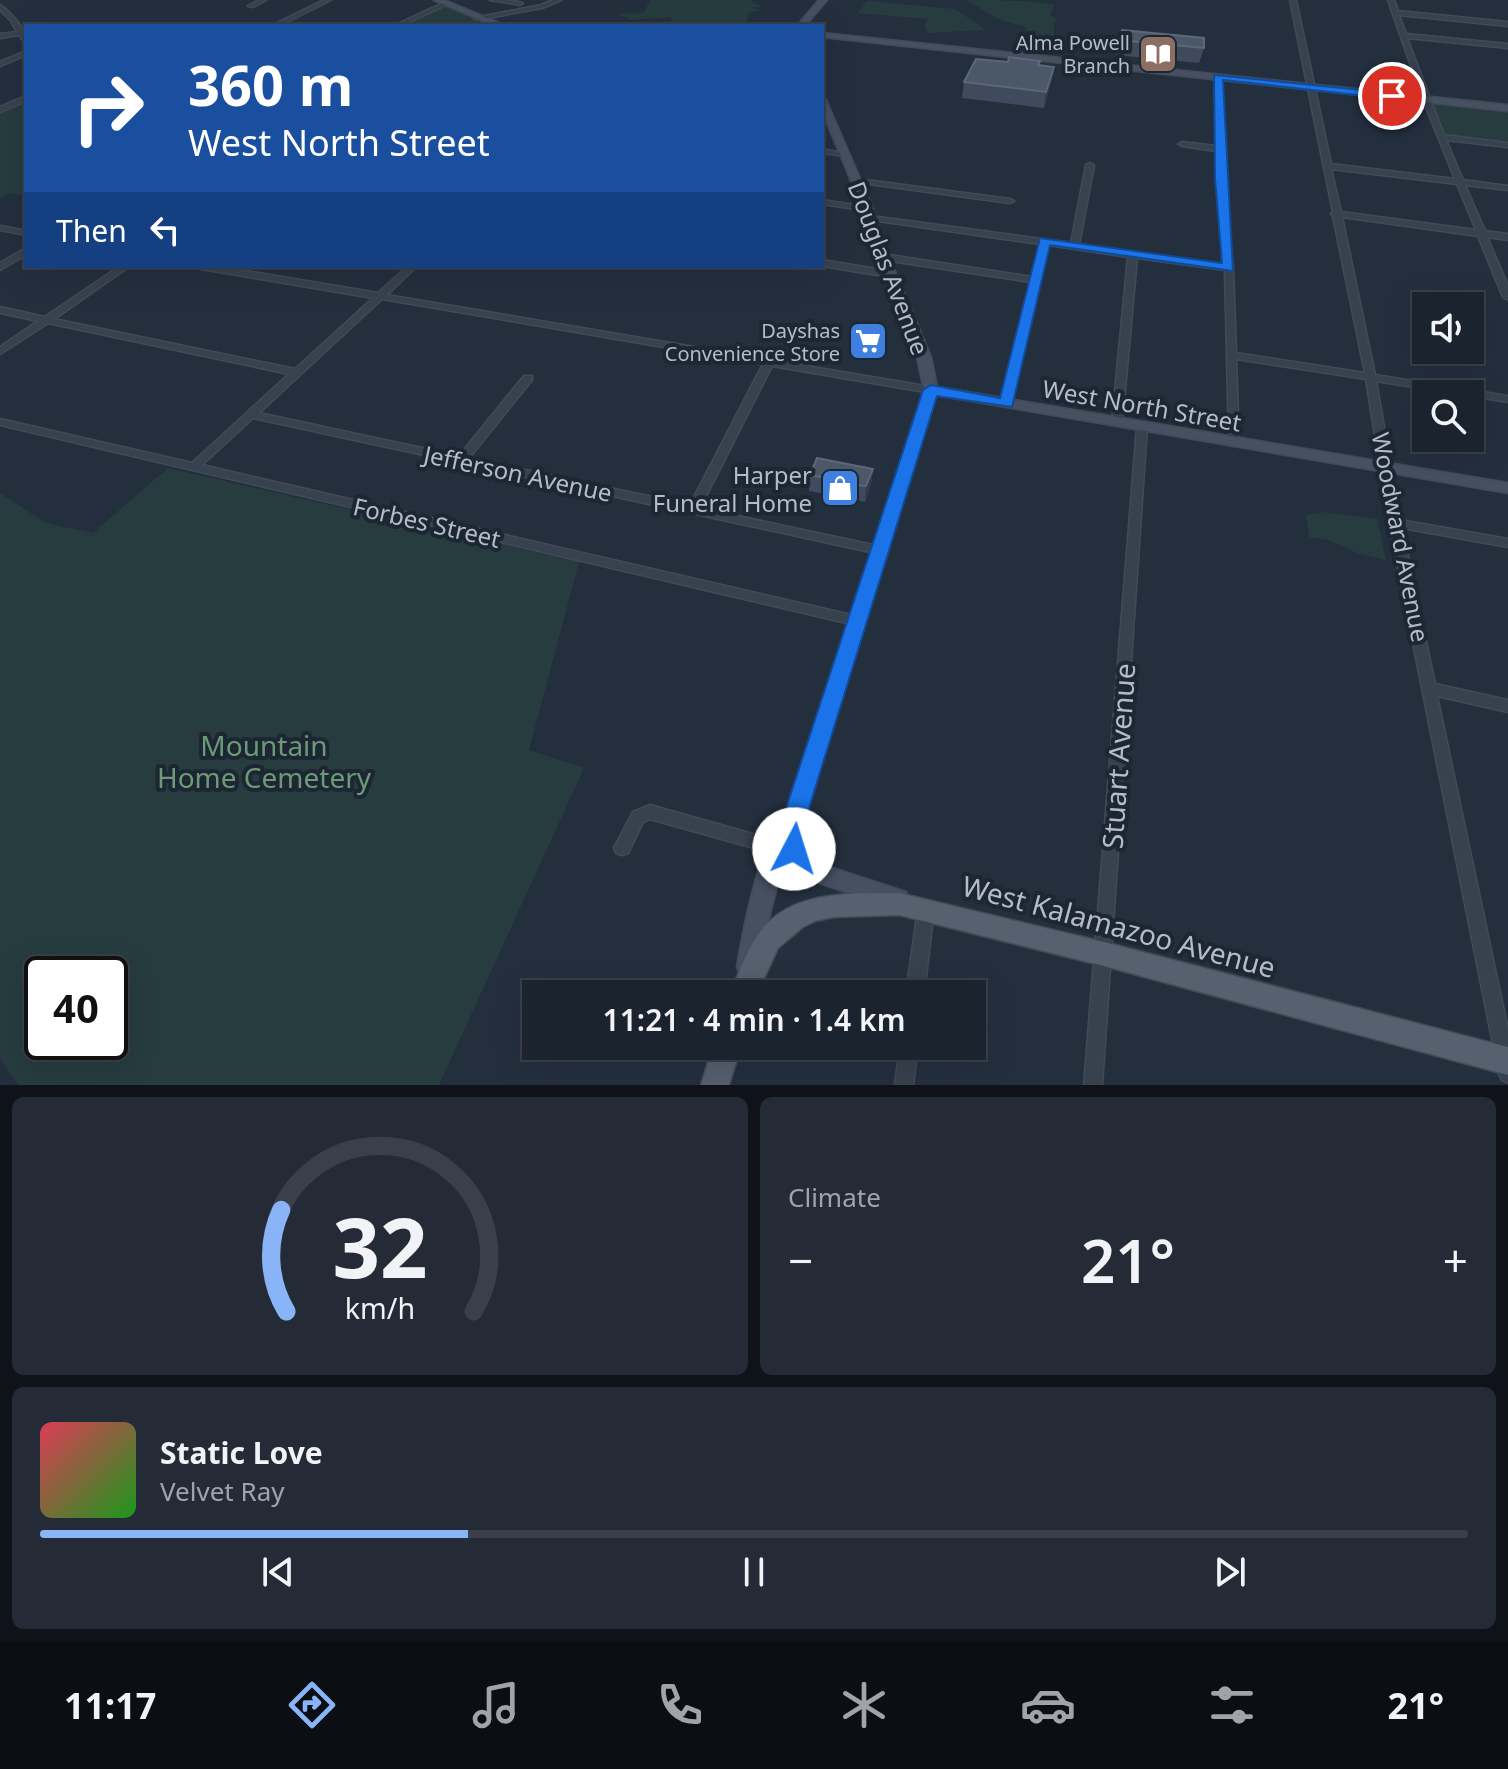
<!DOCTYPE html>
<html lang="en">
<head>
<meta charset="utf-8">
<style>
  :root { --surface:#1b232e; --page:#242b36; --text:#f1f3f6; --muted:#a0a4aa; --line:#39404a; --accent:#8ab4f8 }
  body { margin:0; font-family:"Noto Sans",sans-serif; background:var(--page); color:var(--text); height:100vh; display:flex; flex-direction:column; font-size:30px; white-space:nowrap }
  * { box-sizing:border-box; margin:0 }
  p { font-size:26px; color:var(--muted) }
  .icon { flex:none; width:44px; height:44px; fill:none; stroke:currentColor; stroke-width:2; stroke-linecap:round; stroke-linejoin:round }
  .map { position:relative; height:1085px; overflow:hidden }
  .details { display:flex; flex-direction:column; gap:12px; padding:12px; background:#0f1319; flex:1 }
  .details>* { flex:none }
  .banner { position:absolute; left:24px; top:24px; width:800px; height:244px; border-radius:0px; box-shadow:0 8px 32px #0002,0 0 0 2px var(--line); background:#1a4fa0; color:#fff; overflow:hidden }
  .tools { position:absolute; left:1412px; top:292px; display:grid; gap:16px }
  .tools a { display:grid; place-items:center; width:72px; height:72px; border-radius:0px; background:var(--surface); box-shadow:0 8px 32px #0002,0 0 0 2px var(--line); font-size:40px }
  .speed { position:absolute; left:24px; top:956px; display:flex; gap:16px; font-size:40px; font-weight:700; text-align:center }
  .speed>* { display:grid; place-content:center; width:104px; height:104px; border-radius:50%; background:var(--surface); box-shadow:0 8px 32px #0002,0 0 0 2px var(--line); line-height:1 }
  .speed .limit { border:4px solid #111; border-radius:12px; background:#fff; color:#111 }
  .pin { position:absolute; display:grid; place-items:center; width:68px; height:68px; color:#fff; margin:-34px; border:4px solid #fff; border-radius:50%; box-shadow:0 2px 8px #0007 }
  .me { position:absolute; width:88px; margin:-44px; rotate:5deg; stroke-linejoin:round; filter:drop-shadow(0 0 6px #0008) }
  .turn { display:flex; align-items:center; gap:28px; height:168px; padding:0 32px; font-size:36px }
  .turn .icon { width:104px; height:104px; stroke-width:2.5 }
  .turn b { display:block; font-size:56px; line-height:68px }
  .then { display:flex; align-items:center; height:76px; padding:0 32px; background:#0003; gap:16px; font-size:30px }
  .big { font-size:60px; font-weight:600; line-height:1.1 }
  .details .widget { flex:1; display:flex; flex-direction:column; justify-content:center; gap:12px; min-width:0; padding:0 28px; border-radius:12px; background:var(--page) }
  .details .dial { align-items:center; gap:0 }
  .dial svg { height:208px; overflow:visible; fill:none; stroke:var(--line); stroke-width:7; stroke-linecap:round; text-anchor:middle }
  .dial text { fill:var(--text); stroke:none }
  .song { display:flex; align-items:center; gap:24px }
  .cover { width:96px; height:96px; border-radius:12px; background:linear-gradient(135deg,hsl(350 70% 55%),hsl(120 70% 35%)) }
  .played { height:8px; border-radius:4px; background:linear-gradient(90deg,var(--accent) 30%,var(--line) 30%) }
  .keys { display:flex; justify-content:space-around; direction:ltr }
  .heat { display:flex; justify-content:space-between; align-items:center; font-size:44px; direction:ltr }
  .details .tiles { flex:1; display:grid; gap:12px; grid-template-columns:1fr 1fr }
  .widget:last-child { grid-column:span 2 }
  .trip { position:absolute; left:522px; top:980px; width:464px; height:80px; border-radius:0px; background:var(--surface); box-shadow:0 8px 32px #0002,0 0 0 2px var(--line); font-weight:600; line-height:80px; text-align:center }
  .dock { display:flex; height:128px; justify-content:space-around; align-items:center; background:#0b0e12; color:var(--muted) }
  .dock .icon { width:56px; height:56px }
  .dock .current { color:var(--accent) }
  .dock b { font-size:36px; color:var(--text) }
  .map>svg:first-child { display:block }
  .green { fill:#263c3f; fill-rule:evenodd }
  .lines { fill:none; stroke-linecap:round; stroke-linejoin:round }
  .street-casing { stroke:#414a57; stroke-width:3 }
  .secondary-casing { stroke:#414a57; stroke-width:3 }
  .primary-casing { stroke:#414a57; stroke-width:3 }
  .street { fill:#38414e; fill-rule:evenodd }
  .secondary { fill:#465061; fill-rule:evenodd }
  .primary { fill:#56606e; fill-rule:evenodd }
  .wall { fill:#3f4b5c }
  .shaded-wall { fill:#2f3b4b }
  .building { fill:#4b5868; stroke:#5c6777; stroke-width:2 }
  .route { fill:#1a73e8; stroke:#114b97; stroke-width:2 }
  .labels { text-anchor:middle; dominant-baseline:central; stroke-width:8; stroke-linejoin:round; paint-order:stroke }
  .far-poi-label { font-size:20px; fill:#b4bcc9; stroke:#1d2633; text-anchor:end }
  .street-label { font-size:24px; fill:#b4bcc9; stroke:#1d2633 }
  .poi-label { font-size:24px; fill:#b4bcc9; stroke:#1d2633; text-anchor:end }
  .near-park-label { font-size:28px; fill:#6b9a76; stroke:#1d2633 }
  .near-street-label { font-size:28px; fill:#b4bcc9; stroke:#1d2633 }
</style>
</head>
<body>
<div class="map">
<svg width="1508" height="1085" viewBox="0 0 1508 1085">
  <rect width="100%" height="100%" fill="#242f3e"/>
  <path class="green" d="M 651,0 L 749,0 L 763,7 L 751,7 L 760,10 L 749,13 L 746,26 L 655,26 L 670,22 L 673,17 L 631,20 L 618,14 L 643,13 Z
    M 965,0 C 994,0 1028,0 1054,5 L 1050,15 L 1058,20 L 1054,23 L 1054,35 L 1045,42 L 1031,40 L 1025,26 C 996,22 990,12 965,0 Z
    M 867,1 L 955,9 L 986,30 L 928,33 L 925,27 L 928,19 L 858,13 Z
    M 445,6 L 479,21 L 470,26 L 402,26 Z
    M 26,100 L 26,196 L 9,193 L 0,198 L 0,113 Z
    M 1426,100 L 1508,108 L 1508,145 L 1442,137 Z
    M 168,468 L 579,562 L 529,750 L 584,768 L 439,1085 L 18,1085 L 0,1058 L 0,493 L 46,523 L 93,533 ZM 110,974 L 110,1042 L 42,1042 L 42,974 Z
    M 1323,512 L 1377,519 L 1386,560 L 1359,554 L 1332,541 L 1309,537 L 1306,515 Z"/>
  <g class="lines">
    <defs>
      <path id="street" d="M 259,0 L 266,0 L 253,7 L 248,6 Z
        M 324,0 L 331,0 L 279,26 L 271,26 Z
        M 490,0 L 508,0 L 523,3 L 520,5 Z
        M 553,0 L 561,0 L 542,8 L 477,20 L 474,18 L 541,5 Z
        M 1290,0 L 1296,0 L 1331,164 L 1455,179 L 1423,100 L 1388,0 L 1394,0 L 1398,11 L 1508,22 L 1508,26 L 1399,15 L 1406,34 L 1508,44 L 1508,48 L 1407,38 L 1444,135 L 1508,143 L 1508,147 L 1446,140 L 1463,180 L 1508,186 L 1508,190 L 1465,185 L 1485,231 L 1508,234 L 1508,240 L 1487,237 L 1508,286 L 1508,300 L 1503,297 L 1478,236 L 1342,217 L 1375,375 L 1508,396 L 1508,402 L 1470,396 L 1470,394 L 1457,394 L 1376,381 L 1400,520 L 1508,539 L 1508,547 L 1402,528 L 1435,684 L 1508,700 L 1508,712 L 1437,696 L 1508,1030 L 1508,1083 L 1502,1080 L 1499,1074 L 1389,523 L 1366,379 L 1236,359 L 1239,443 L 1234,446 L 1230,445 L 1229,443 L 1225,270 L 1137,258 L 1122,423 L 1121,425 L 1113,425 L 1112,423 L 1128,257 L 1048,245 L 1011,403 L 1010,405 L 1002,405 L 1001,403 L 1031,282 L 883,260 L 879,257 L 883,254 L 1032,277 L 1040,244 L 871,220 L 867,218 L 871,216 L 1071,243 L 1086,165 L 1090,163 L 1094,165 L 1079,245 L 1224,265 L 1216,179 L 1216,151 L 1182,146 L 1178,144 L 1182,142 L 1216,146 L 1215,77 L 1220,76 L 1224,179 L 1233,268 L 1236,353 L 1365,373 L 1333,216 L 1331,214 L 1333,212 ZM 1331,169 L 1457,184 L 1476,230 L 1341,212 Z
        M 443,3 L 448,4 L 401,26 L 393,26 Z
        M 0,5 C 13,14 26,29 26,45 L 19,35 L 0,38 L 0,34 L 17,32 L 11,21 L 0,10 Z
        M 26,51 L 26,55 L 0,66 L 0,62 Z
        M 26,96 L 26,101 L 0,112 L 0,107 Z
        M 822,149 L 848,154 L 844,156 L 822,153 Z
        M 851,178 L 1010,199 L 1014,201 L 1010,203 L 854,182 L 850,180 Z
        M 822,200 L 868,207 L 872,209 L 868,211 L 822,204 Z
        M 0,226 L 26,231 L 26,235 L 0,230 Z
        M 26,248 L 26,255 L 0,270 L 0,263 Z
        M 822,260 L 889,271 L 893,274 L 889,277 L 822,266 Z
        M 120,266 L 130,266 L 54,319 L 295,369 L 373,298 L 201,269 L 197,266 L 216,266 L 378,293 L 408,266 L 417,266 L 387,295 L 931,387 L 936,390 L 931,393 L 772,366 L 700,508 L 883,547 L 885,550 L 883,553 L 879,554 L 253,418 L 202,465 L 860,617 L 861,620 L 860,623 L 855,625 L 0,425 L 0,419 L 192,463 L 289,374 L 48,323 L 0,354 L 0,347 L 38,321 L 0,313 L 0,307 L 45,317 ZM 382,299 L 763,364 L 690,505 L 469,458 L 532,380 L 532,376 L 524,376 L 459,456 L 259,413 Z
        M 1142,424 L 1147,427 L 1102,1085 L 1084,1085 L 1137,427 Z
        M 650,805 L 778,841 L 784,843 L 786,848 L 784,853 L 778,855 L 650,819 L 643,822 L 628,853 L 622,855 L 616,853 L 614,848 L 633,812 Z
        M 926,901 L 932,904 L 934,909 L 924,994 L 906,994 L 918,909 L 920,904 Z
        M 900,1046 L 918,1046 L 913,1085 L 895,1085 Z"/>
      <path id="secondary" d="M 434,0 L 444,0 L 506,26 L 495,26 Z
        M 819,0 L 827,0 L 805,26 L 797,26 Z
        M 822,33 L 1508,105 L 1508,111 L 822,37 Z
        M 822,97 L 826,100 L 873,209 L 889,257 L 931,357 L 937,387 L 1508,483 L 1508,493 L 936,395 L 808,805 C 805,824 800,846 814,862 L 906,892 L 909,899 L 906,906 L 898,909 L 807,879 C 795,874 791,865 786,854 L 771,909 L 759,967 L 756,975 L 748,978 L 740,975 L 737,967 C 744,924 761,838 788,806 L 924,390 L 917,357 L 877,257 L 863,209 L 822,111 Z"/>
      <path id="primary" d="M 899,893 L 1104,942 L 1508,1047 L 1508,1075 L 1104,966 L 899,915 L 834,917 L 815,921 L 803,927 L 778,948 L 757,994 L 730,994 C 738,975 747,949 760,932 C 792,889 852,894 899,893 Z
        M 713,1046 L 741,1046 L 729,1085 L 701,1085 Z"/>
    </defs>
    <use href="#street" class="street-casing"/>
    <use href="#secondary" class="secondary-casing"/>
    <use href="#primary" class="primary-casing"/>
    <use href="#street" class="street"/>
    <use href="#secondary" class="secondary"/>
    <use href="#primary" class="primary"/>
  </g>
  <path class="wall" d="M 1122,30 L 1204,48 L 1199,63 L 1116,55 Z
    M 1039,65 L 1054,67 L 1051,82 L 1044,108 L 962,98 L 964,82 Z
    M 873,469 L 871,484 L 865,502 L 857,500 L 855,506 L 841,503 L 842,497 L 809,491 L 810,475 Z"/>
  <path class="shaded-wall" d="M 1054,67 L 1051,82 L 1044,108 L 1046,92 Z
    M 873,469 L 871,484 L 865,502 L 866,486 Z
    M 859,485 L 857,500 L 855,506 L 856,490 Z"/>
  <path class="building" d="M 1122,30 L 1204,38 L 1204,48 L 1120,40 Z
    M 1009,57 L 1040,61 L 1038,65 L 1054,67 L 1046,92 L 964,82 L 976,59 L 1008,62 Z
    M 817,458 L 873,469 L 866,486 L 859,485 L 856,490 L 843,488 L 845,482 L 810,475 Z"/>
  <path class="route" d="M 1214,75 L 1392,93 L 1397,96 L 1392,99 L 1223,80 L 1233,271 L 1050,245 L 1012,407 L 937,396 L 810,805 L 806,849 L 803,857 L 794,860 L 786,857 L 783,849 L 787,805 L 923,390 L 931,385 L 1000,398 L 1040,238 L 1222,263 L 1215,179 Z"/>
  <defs>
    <symbol id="library-square" viewBox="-11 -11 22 22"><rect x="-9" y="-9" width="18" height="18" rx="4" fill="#8d6e63" stroke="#1d2633"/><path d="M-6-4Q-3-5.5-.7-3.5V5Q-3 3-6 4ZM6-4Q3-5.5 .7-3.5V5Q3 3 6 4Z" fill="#fff"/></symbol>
    <symbol id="supermarket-square" viewBox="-11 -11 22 22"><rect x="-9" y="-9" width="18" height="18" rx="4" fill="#3f7fe0" stroke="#1d2633"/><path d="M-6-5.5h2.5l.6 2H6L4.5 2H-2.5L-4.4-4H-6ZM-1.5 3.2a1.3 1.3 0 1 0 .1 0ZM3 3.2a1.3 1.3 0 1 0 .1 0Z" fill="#fff"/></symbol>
    <symbol id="shop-square" viewBox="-11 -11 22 22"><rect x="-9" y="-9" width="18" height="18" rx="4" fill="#3f7fe0" stroke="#1d2633"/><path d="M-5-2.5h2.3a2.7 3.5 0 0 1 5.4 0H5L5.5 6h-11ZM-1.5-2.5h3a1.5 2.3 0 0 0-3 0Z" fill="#fff"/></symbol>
  </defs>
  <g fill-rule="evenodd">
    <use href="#library-square" x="1136" y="32" width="44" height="44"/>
    <use href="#supermarket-square" x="846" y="319" width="44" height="44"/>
    <use href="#shop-square" x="818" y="466" width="44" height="44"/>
  </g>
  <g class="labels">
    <g class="far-poi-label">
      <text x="1130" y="42">Alma Powell<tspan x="1130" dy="23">Branch</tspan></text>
      <text x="840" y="330">Dayshas<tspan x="840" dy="23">Convenience Store</tspan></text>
    </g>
    <g class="street-label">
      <text transform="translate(889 268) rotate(69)">Douglas Avenue</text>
      <text transform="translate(1142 405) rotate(10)">West North Street</text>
      <text transform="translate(518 473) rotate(12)">Jefferson Avenue</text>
      <text transform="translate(427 522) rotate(13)">Forbes Street</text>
      <text transform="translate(1401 537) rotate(79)">Woodward Avenue</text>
    </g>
    <g class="poi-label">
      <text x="812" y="474">Harper<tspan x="812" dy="28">Funeral Home</tspan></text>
    </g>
    <g class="near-park-label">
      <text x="264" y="745">Mountain<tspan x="264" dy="32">Home Cemetery</tspan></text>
    </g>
    <g class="near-street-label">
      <text transform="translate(1118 756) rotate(-86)">Stuart Avenue</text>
      <text transform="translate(1119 926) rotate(15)">West Kalamazoo Avenue</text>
    </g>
  </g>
</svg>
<div class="tools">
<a><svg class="icon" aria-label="sound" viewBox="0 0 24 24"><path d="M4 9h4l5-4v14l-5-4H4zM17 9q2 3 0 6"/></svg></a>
<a><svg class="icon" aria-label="search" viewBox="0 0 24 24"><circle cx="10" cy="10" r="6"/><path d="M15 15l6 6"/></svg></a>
</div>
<div class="speed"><div class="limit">40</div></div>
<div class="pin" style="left:1392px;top:96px;background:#d93025"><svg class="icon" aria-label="arrive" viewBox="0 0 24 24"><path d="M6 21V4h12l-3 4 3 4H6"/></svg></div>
<svg class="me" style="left:794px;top:849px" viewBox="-20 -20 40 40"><circle r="19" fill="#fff"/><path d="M0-13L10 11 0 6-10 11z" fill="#1a73e8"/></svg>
<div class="trip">11:21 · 4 min · 1.4 km</div>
<div class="banner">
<div class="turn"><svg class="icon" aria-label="right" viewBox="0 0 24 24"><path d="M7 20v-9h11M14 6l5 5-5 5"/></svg><div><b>360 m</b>West North Street</div></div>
<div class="then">Then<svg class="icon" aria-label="left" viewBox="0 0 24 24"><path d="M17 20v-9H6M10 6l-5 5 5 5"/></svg></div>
</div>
</div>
<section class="details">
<div class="tiles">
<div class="widget dial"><svg viewBox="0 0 100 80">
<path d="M14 69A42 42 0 1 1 86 69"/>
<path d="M14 69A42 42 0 0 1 12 30" stroke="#8ab4f8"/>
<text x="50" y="56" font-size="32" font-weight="700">32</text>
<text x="50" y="72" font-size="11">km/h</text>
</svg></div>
<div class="widget"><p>Climate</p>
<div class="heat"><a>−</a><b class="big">21°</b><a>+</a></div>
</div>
<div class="widget">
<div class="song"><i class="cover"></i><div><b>Static Love</b><p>Velvet Ray</p></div></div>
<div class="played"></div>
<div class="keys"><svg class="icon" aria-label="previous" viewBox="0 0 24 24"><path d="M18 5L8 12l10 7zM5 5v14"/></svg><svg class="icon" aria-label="pause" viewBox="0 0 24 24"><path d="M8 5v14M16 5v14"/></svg><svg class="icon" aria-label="next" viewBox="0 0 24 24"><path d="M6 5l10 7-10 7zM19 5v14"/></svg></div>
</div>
</div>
</section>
<nav class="dock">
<b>11:17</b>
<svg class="icon current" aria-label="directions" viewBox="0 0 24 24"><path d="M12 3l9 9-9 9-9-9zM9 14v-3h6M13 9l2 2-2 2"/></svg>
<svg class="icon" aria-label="music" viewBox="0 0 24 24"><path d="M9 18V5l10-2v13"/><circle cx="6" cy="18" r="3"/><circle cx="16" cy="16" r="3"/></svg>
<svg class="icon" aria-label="phone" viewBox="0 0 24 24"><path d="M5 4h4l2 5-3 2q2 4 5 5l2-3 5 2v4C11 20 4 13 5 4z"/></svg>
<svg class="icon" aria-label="climate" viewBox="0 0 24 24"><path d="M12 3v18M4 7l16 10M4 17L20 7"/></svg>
<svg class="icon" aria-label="car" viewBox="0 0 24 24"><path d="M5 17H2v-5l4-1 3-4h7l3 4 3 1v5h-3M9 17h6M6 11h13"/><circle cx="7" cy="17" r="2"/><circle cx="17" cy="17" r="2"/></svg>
<svg class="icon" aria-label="filters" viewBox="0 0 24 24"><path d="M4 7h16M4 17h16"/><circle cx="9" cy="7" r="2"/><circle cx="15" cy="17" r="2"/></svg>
<b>21°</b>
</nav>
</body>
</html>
